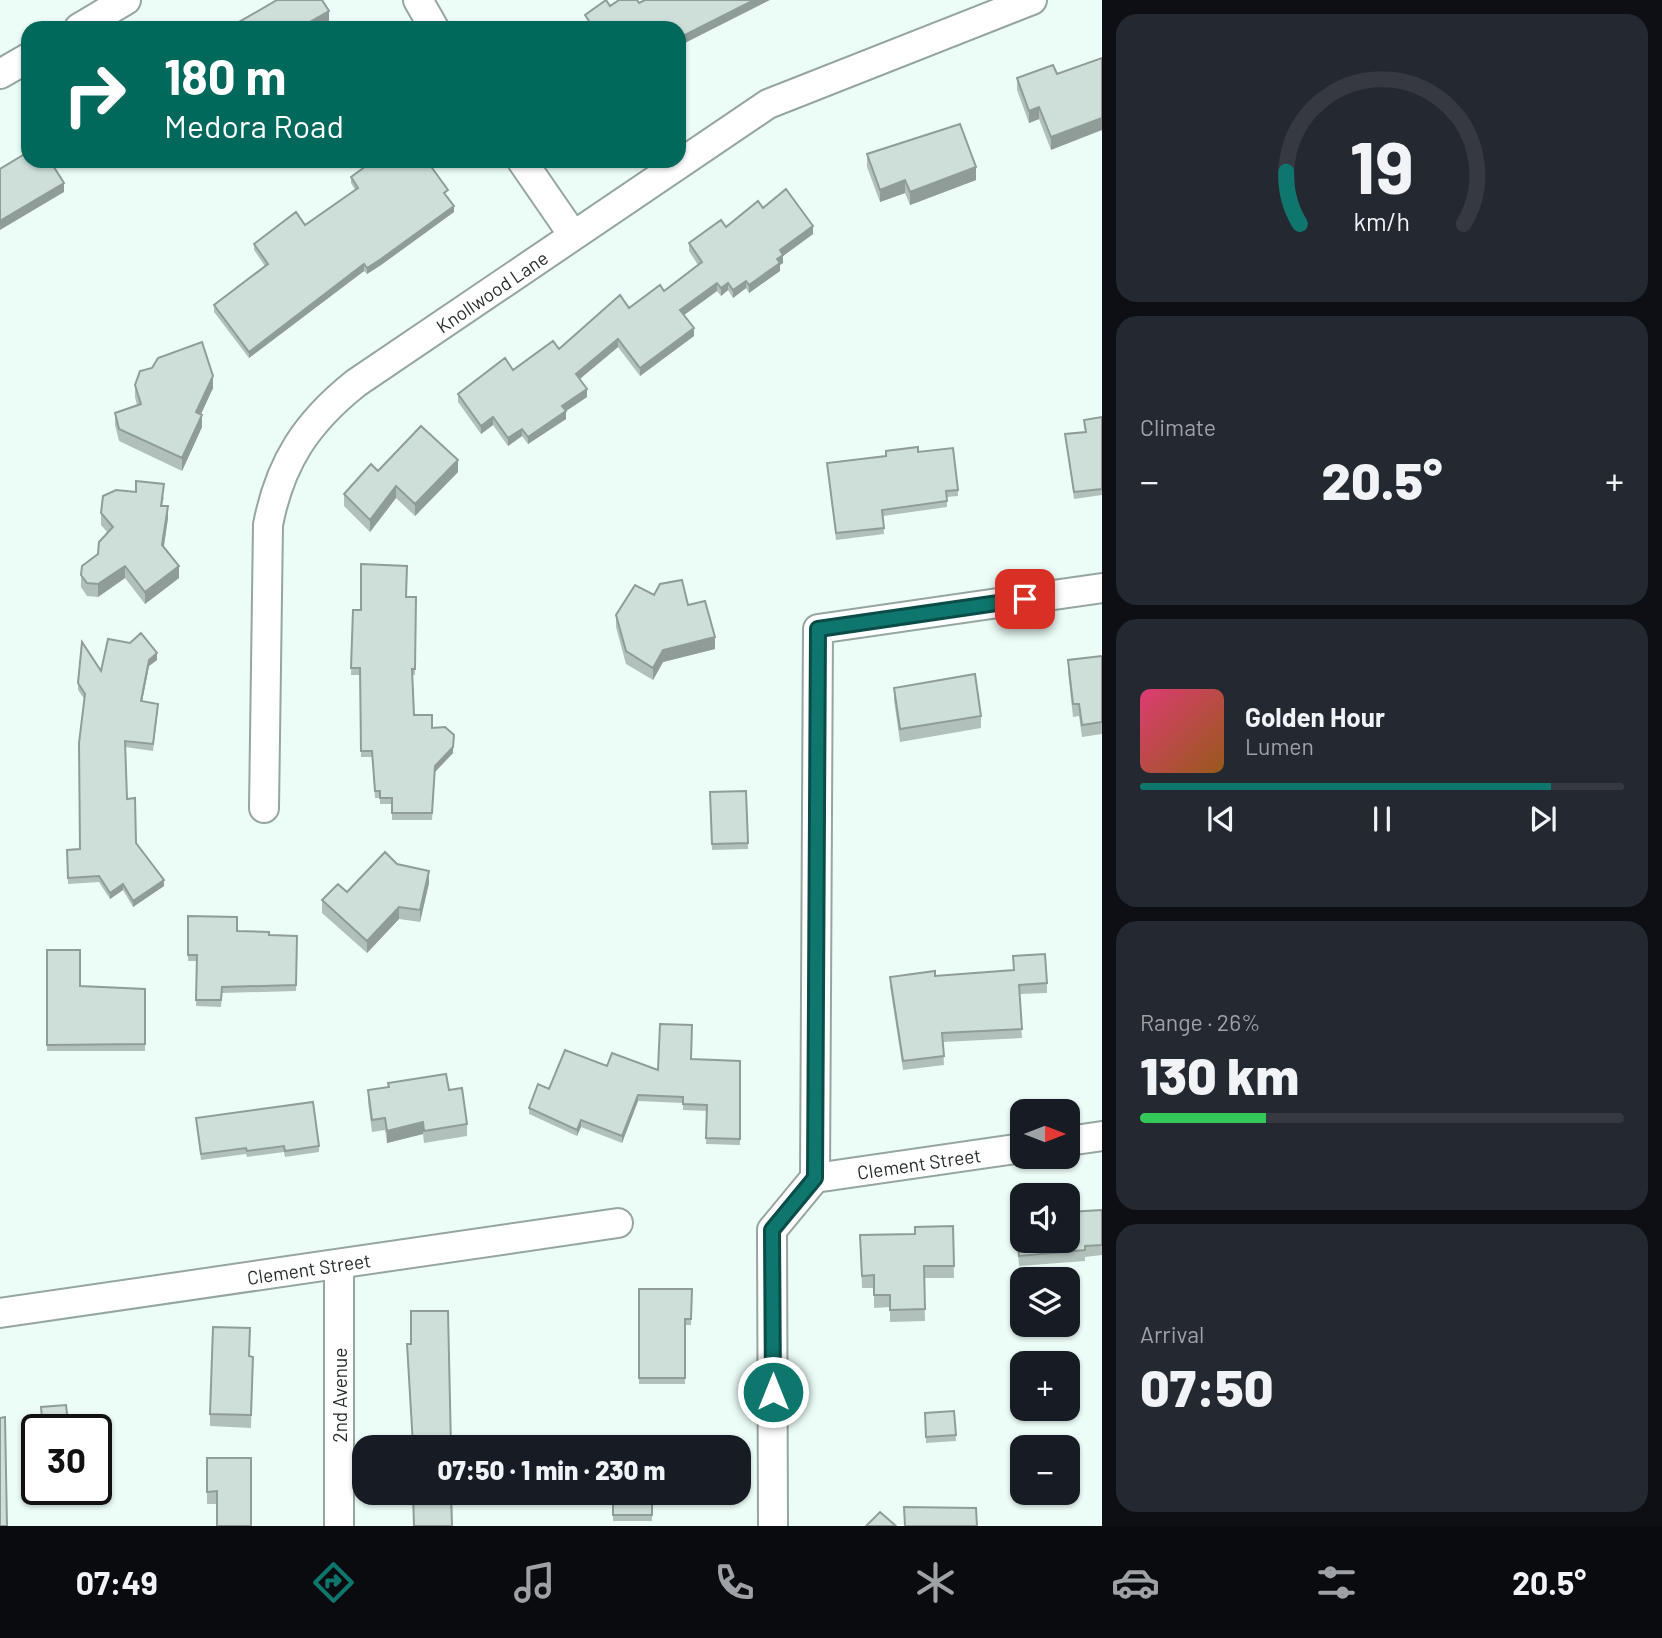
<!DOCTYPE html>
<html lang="en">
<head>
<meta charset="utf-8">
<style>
  :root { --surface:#171b24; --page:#242831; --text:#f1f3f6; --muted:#9ea1a6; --line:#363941; --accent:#0f766e }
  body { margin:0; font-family:Barlow,sans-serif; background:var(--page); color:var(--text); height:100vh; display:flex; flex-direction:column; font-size:26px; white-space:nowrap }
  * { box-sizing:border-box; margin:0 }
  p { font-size:23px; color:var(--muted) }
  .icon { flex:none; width:38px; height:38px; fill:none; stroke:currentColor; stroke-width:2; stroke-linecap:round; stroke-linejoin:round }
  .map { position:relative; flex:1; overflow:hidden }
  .sheet { display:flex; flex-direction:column; gap:14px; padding:14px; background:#0d0f14; width:560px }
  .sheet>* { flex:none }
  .top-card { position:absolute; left:21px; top:21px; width:665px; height:147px; border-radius:21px; box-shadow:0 2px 5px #0004; background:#00695c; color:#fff; overflow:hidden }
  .needle { width:46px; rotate:90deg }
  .buttons { position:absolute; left:1010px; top:1099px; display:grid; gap:14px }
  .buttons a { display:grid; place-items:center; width:70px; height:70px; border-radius:14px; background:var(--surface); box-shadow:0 2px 5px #0004; font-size:35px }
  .speed { position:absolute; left:21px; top:1414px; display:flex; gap:14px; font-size:35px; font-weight:700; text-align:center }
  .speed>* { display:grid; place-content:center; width:91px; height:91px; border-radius:50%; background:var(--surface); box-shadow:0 2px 5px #0004; line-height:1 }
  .speed .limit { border:4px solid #111; border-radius:10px; background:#fff; color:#111 }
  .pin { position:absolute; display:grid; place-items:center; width:60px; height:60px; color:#fff; margin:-30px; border-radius:14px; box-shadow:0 4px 10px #0006 }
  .me { position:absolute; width:77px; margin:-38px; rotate:0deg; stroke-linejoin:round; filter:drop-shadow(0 0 5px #0008) }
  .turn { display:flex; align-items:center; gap:24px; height:147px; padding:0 28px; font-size:32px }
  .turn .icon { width:91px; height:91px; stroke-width:2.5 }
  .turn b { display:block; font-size:49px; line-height:60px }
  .big { font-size:52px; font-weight:800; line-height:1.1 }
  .sheet .tile { flex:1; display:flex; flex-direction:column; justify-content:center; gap:10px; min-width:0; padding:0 24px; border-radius:21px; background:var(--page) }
  .sheet .dial { align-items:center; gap:0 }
  .dial svg { height:182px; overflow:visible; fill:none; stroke:var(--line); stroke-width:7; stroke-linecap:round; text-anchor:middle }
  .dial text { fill:var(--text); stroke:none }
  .song { display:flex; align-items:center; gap:21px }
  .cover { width:84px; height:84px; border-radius:10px; background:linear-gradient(135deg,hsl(340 70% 55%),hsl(30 70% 35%)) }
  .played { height:7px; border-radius:4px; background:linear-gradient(90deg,var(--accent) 85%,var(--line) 85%) }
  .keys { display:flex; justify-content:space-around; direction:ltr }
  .heat { display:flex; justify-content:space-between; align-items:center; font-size:38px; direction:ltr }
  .charge { height:10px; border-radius:5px; background:linear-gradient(90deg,#34c759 26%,var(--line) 0) }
  .trip { position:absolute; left:352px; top:1435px; width:399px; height:70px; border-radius:21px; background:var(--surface); box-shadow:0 2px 5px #0004; font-weight:800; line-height:70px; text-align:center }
  .tabs { display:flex; height:112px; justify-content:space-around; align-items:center; background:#090b0e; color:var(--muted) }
  .tabs .icon { width:49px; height:49px }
  .tabs .selected { color:var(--accent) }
  .tabs b { font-size:32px; color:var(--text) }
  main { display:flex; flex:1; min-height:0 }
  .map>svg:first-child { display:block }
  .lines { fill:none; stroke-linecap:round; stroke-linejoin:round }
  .street-casing { stroke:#95a5a0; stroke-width:32 }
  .street { stroke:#fff; stroke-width:28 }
  .wall { fill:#b1c0bb }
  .shaded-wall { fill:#909c98 }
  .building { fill:#cedfd9; stroke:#909c98; stroke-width:2 }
  .route-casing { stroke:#0a4d48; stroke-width:18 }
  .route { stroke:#0f766e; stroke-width:12 }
  .labels { text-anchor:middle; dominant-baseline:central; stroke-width:6; stroke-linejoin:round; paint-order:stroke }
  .street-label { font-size:19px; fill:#272d2b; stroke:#fff }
</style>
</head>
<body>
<main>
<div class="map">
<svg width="1102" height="1526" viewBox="0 0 1102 1526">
  <rect width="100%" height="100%" fill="#ecfdf7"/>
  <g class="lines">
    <defs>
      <g id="street">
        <path d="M 418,0 L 434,28"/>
        <path d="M 79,28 L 126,0"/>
        <path d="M 0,74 L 28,58"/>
        <path d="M 522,161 L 573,235"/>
        <path id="s1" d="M 264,808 L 268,525 C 280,462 307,422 356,383 L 768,104 L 1032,0"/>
        <path d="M 1068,1141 L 1102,1136"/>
        <path id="s2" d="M 815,1178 L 1022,1148"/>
        <path d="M 339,1265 L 339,1526"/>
        <path id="s3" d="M 0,1313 L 618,1223"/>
        <path d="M 773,1526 L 772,1230 L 815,1178 L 818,629 L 1102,588"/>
      </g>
    </defs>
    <use href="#street" class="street-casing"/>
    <use href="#street" class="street"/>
  </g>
  <path class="wall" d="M 1053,65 L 1051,150 L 1039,119 L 1029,123 L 1017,90 L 1017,78 Z
    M 867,154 L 976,180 L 910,205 L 905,193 L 880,202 L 867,167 Z
    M 351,177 L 448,196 L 454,212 L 381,265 L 367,274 L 364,271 L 249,358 L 214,312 L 214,305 L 265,266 L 254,250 L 254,244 L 305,225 L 355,190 L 351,183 Z
    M 763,208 L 813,234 L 783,256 L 783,263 L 780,265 L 780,271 L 749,293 L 746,288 L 733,298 L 728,290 L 721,296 L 717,291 L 684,315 L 694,336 L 640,376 L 618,347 L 580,379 L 587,397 L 566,411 L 566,419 L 528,444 L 522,436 L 508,446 L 493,425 L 481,434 L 458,402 L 458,394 L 559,349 L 629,308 L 664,291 L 698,265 L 689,251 L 689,243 Z
    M 135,385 L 213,388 L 201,414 L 202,427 L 182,471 L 119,441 L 115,425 L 115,413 L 137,405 L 135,397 Z
    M 1102,417 L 1102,495 L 1074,499 L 1065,434 L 1085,432 L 1084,420 Z
    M 918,452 L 958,490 L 958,496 L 947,497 L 947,507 L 883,516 L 884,534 L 836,540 L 827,463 Z
    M 378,471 L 458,472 L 415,516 L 396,498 L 370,532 L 344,506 L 344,494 Z
    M 164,497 L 162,506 L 168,518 L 164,547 L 179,578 L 145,604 L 125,578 L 98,597 L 87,596 L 81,587 L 81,575 L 98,554 L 108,533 L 101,525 L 101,513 Z
    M 654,595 L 688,605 L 715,649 L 663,662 L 653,680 L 626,664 L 616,627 L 616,615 Z
    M 406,597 L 416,597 L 415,675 L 412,675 L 414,715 L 432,728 L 454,735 L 453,753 L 435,772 L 432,820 L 392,820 L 392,804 L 380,804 L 380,798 L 375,798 L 372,757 L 361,757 L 360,675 L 351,675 L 353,610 L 361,610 Z
    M 1102,656 L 1102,734 L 1082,737 L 1079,716 L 1073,717 L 1068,672 L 1068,660 Z
    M 157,660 L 149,666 L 142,701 L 158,710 L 153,751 L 125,747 L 127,799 L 136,843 L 164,886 L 133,907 L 123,890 L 110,899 L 99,882 L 68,884 L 67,850 L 80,849 L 85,700 L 78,690 L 78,683 L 101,671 Z
    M 894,688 L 981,716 L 981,728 L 900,742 L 894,700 Z
    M 746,791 L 748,849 L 712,850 L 710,792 Z
    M 397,864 L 429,883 L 420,922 L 399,919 L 367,953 L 322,913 L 322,900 L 347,892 Z
    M 188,916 L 237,931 L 269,935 L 297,936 L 296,991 L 222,993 L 221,1007 L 196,1006 L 197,961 L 188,961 Z
    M 47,950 L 80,986 L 145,989 L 145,1051 L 47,1051 Z
    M 1013,956 L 1047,983 L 1047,993 L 1019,994 L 1022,1038 L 943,1042 L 944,1065 L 903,1070 L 890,986 L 890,977 L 935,976 L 1013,970 Z
    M 691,1059 L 740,1061 L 740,1145 L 706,1144 L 707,1111 L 683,1110 L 683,1103 L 638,1101 L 622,1143 L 581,1127 L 577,1136 L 529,1114 L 529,1108 L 549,1089 L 607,1066 L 658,1070 Z
    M 388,1083 L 449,1090 L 467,1124 L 467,1136 L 424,1143 L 423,1134 L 387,1143 L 385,1130 L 372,1132 L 368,1102 L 368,1090 L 388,1087 Z
    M 196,1118 L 319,1146 L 319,1152 L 285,1157 L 284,1152 L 247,1157 L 246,1154 L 201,1160 Z
    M 1102,1210 L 1102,1255 L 1085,1257 L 1085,1261 L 1019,1266 L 1015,1217 Z
    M 953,1226 L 954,1278 L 924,1278 L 925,1321 L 890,1322 L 890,1307 L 874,1308 L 874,1288 L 862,1288 L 860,1235 L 915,1234 Z
    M 639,1289 L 692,1289 L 691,1325 L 685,1325 L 685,1384 L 639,1384 Z
    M 250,1356 L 253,1357 L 251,1428 L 210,1426 L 210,1414 Z
    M 954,1411 L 956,1441 L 926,1443 L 925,1413 Z
    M 207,1458 L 251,1458 L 217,1504 L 207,1504 Z
    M 613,1493 L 652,1493 L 652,1521 L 613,1521 Z"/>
  <path class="shaded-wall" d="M 754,0 L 770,0 L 679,46 L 679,38 Z
    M 329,11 L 329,23 L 321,28 L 299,28 Z
    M 1039,107 L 1039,119 L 1029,123 L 1029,111 Z
    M 1102,118 L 1102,130 L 1051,150 L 1051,137 Z
    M 976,167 L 976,180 L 910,205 L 910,192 Z
    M 905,180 L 905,193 L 880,202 L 880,190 Z
    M 64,183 L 64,192 L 0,230 L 0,221 Z
    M 454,206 L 454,212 L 381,265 L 367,274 L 367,268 Z
    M 813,226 L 813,234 L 783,256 L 783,263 L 780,265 L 780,271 L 749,293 L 749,285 L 780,250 Z
    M 364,264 L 364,271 L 249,358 L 249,352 Z
    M 746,281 L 746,288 L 733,298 L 733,290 Z
    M 717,283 L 717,291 L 680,318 L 680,310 Z
    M 728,283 L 728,290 L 721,296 L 721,288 Z
    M 694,328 L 694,336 L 640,376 L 640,368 Z
    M 618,339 L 618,347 L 576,382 L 576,374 Z
    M 213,376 L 213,388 L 196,425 L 196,412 Z
    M 587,389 L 587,397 L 566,411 L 566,419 L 528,444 L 528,437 L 562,406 Z
    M 202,415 L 202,427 L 182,471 L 182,458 Z
    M 493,417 L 493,425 L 481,434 L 481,426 Z
    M 522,429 L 522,436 L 508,446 L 508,438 Z
    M 458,460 L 458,472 L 415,516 L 415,504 Z
    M 396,486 L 396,498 L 370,532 L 370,520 Z
    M 168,506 L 168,518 L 162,557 L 162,545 Z
    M 125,566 L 125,578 L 98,597 L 98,584 Z
    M 179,566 L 179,578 L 145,604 L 145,592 Z
    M 715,637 L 715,649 L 663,662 L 653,680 L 653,668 L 663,650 Z
    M 157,653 L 157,660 L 149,666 L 141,707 L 141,701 L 149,660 Z
    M 453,747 L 453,753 L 435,772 L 432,820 L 435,766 Z
    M 429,871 L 429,883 L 420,922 L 420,910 Z
    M 164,880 L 164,886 L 133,907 L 133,901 Z
    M 123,884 L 123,890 L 110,899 L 110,893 Z
    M 399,907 L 399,919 L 367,953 L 367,941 Z
    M 638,1095 L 638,1101 L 622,1143 L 622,1136 Z
    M 581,1120 L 581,1127 L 577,1136 L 577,1130 Z
    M 423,1122 L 423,1134 L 387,1143 L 387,1131 Z"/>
  <path class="building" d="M 277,0 L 322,0 L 329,11 L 299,28 L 242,28 L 239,22 Z
    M 606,0 L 610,6 L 619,0 L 637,0 L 639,3 L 645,0 L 754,0 L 679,38 L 679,28 L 579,28 L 589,21 L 585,15 Z
    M 1102,58 L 1102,118 L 1051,137 L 1039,107 L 1029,111 L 1017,78 L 1053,65 L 1057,74 Z
    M 960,124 L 976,167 L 910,192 L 905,180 L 880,190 L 867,154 Z
    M 28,152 L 28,161 L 50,161 L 64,183 L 0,221 L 0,169 Z
    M 373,161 L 427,161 L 448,190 L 444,193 L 454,206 L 381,259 L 367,268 L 364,264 L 249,352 L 214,305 L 268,264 L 254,244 L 296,212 L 305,225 L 358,188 L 351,177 Z
    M 786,189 L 813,226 L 780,250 L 783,255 L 777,259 L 780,263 L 749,285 L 746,281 L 733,290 L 728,283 L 721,288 L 717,283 L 680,310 L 694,328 L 640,368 L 618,339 L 576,374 L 587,389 L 562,406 L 566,411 L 528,437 L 522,429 L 508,438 L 493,417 L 481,426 L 458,394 L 505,358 L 513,370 L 553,341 L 559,349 L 620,295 L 629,308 L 660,285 L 664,291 L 702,262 L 689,243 L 721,220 L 726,227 L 758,201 L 763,208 Z
    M 202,342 L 213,376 L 196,412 L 202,415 L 182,458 L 119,429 L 115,413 L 141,404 L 135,385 L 140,371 L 152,368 L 158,358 Z
    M 1102,417 L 1102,489 L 1074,492 L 1065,434 L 1086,432 L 1084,420 Z
    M 421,426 L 458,460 L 415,504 L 396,486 L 370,520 L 344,494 L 371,464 L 378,471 Z
    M 918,447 L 918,452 L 953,448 L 958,490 L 946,491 L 947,501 L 882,510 L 884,528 L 836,533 L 827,463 L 886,456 L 886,451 Z
    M 136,481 L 164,484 L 161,506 L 168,506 L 162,545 L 179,566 L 145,592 L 125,566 L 98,584 L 87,583 L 81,575 L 82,566 L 98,554 L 99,542 L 113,527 L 101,513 L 103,496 L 116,490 L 136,492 Z
    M 361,564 L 407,566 L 406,597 L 416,597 L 415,669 L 412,669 L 414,715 L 432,715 L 432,728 L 445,727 L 454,735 L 453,747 L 435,766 L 432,813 L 392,813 L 392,798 L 380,798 L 380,791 L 375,791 L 372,751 L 361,751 L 360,668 L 351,668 L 353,610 L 361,610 Z
    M 682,580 L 688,605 L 705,601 L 715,637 L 663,650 L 653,668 L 626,651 L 616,615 L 635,585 L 654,595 L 660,584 Z
    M 141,633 L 157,653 L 149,660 L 141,701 L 158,704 L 153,744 L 125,741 L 127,799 L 135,798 L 136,843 L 164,880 L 133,901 L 123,884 L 110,893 L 99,876 L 68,878 L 67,850 L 80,849 L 79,743 L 85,694 L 78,683 L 82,642 L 101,671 L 108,639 L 130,643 Z
    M 1102,656 L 1102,722 L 1082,725 L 1079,704 L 1073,704 L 1068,660 Z
    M 975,674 L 981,716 L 900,729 L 894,688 Z
    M 746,791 L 748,843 L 712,844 L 710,792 Z
    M 385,852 L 397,864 L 429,871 L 420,910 L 399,907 L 367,941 L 322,900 L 338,884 L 347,892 Z
    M 188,916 L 237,917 L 237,931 L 269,932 L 269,935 L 297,936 L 296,985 L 222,987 L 221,1000 L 196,1000 L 197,955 L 188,955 Z
    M 47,950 L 80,950 L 80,986 L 145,989 L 145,1044 L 47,1045 Z
    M 1045,954 L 1047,983 L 1019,985 L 1022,1029 L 942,1033 L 944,1056 L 903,1061 L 890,977 L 935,971 L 935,976 L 1014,970 L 1013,956 Z
    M 660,1024 L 692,1025 L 691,1059 L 740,1061 L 740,1139 L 706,1138 L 707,1105 L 683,1104 L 683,1097 L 638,1095 L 622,1136 L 581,1120 L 577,1130 L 529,1108 L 538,1084 L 549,1089 L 565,1050 L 607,1066 L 612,1053 L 658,1070 Z
    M 446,1074 L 449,1090 L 462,1088 L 467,1124 L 424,1131 L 423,1122 L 387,1131 L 385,1118 L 372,1120 L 368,1090 L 389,1087 L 388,1083 Z
    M 313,1102 L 319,1146 L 285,1151 L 284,1146 L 247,1151 L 246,1148 L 201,1154 L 196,1118 Z
    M 1102,1210 L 1102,1245 L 1085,1246 L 1085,1250 L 1019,1256 L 1015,1217 L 1022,1216 L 1022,1241 L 1068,1241 L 1068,1212 Z
    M 953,1226 L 954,1266 L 924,1266 L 925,1309 L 890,1310 L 890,1295 L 874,1295 L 874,1275 L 862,1276 L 860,1235 L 915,1234 L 915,1227 Z
    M 639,1289 L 692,1289 L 691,1319 L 685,1319 L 685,1378 L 639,1378 Z
    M 411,1311 L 448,1311 L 451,1447 L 406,1447 L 406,1445 L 413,1445 L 407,1344 L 411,1344 Z
    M 213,1327 L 250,1328 L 249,1356 L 253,1357 L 251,1415 L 210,1414 Z
    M 66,1405 L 69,1430 L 43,1430 L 41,1407 Z
    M 954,1411 L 956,1435 L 926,1437 L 925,1413 Z
    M 5,1417 L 7,1526 L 0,1526 L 0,1418 Z
    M 647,1439 L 684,1439 L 684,1447 L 613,1447 L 613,1446 L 647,1446 Z
    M 207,1458 L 251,1458 L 251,1526 L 217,1526 L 217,1491 L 207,1492 Z
    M 413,1493 L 451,1493 L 452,1526 L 414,1526 Z
    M 613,1493 L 652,1493 L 652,1515 L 613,1515 Z
    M 904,1507 L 976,1508 L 977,1526 L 905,1526 Z
    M 880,1512 L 896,1526 L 866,1526 Z"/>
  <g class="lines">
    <defs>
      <path id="route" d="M 773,1392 L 772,1230 L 815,1178 L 818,629 L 1025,599"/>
    </defs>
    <use href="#route" class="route-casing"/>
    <use href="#route" class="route"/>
  </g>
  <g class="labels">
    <g class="street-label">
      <text stroke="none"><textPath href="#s1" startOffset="618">Knollwood Lane</textPath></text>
      <text stroke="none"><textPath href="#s2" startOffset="105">Clement Street</textPath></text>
      <text stroke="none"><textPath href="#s3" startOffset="312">Clement Street</textPath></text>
      <text transform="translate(339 1395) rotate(-90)">2nd Avenue</text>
    </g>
  </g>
</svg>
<div class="buttons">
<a><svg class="needle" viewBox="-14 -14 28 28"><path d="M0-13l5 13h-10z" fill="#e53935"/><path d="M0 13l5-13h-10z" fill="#9ea1a6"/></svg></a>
<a><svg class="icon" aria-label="sound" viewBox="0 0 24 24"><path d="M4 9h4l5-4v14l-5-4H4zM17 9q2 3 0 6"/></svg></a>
<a><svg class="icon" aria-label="layers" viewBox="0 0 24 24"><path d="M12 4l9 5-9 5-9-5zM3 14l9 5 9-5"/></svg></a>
<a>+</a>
<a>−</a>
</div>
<div class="speed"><div class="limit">30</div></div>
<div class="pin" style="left:1025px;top:599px;background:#d93025"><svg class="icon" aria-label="arrive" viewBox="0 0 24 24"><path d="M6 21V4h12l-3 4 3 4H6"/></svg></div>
<svg class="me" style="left:773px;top:1392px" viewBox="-20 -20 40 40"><circle r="17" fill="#0f766e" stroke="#fff" stroke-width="3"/><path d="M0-11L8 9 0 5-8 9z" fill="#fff"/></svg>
<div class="trip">07:50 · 1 min · 230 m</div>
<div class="top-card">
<div class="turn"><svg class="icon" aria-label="right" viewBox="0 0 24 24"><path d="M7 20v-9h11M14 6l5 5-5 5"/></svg><div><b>180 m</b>Medora Road</div></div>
</div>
</div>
<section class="sheet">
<div class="tile dial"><svg viewBox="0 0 100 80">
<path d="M14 69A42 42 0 1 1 86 69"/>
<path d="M14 69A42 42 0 0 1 8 46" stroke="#0f766e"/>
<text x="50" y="56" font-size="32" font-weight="700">19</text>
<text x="50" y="72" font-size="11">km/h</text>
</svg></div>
<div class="tile"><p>Climate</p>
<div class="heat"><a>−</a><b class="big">20.5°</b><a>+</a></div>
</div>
<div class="tile">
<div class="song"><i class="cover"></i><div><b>Golden Hour</b><p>Lumen</p></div></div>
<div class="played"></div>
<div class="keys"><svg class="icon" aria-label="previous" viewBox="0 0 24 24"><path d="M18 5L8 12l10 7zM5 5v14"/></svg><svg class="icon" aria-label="pause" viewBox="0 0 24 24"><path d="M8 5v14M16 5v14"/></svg><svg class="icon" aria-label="next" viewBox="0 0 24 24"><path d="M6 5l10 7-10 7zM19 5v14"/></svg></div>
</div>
<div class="tile"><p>Range · 26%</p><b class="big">130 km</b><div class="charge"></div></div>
<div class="tile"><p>Arrival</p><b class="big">07:50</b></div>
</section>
</main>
<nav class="tabs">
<b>07:49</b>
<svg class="icon selected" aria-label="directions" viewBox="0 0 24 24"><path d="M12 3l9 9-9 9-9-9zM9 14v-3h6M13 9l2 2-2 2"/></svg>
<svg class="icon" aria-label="music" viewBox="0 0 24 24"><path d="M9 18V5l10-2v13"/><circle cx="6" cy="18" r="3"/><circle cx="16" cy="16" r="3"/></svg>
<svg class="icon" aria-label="phone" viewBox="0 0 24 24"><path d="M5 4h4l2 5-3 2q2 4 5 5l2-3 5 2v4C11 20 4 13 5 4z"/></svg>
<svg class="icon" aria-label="climate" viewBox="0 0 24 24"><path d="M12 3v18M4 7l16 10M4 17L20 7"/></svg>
<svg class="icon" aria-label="car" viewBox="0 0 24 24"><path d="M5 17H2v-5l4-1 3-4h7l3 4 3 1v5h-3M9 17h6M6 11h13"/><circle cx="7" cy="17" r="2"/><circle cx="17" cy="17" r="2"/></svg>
<svg class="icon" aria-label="filters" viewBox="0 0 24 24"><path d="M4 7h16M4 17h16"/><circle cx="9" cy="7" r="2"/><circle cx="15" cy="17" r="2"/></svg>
<b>20.5°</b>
</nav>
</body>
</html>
